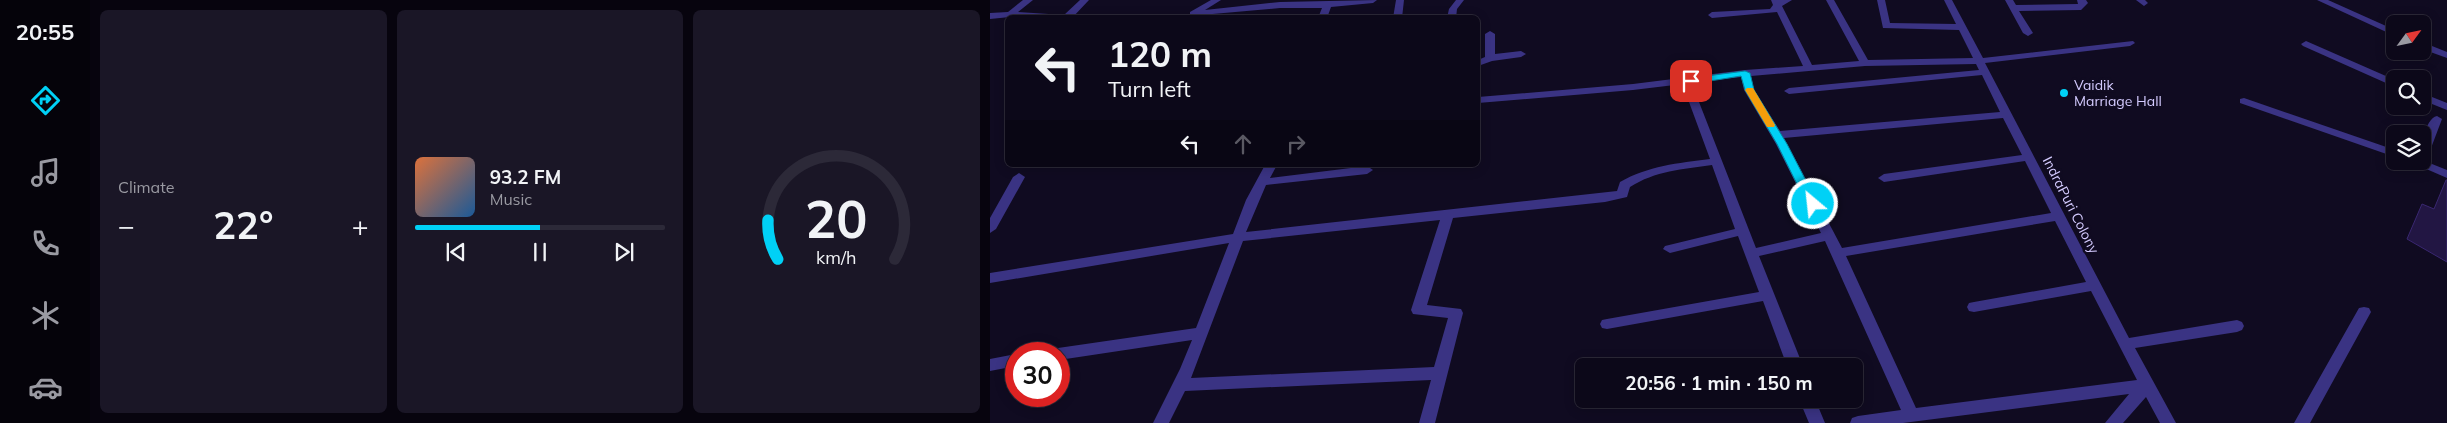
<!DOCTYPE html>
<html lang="en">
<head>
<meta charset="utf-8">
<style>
  :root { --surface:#0c0819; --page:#1a1626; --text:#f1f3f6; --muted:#9a9aa2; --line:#2c2938; --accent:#00d1f6 }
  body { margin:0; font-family:Mulish,sans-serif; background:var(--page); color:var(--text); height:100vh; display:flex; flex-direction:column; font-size:19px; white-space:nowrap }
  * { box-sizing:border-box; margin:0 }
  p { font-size:16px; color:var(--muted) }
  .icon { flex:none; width:28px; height:28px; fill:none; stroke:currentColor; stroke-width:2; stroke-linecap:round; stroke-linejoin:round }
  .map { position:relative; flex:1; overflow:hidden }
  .sheet { display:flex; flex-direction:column; gap:10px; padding:10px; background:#07040e; width:900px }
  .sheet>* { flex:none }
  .banner { position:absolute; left:15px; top:15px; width:475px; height:152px; border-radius:8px; box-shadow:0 2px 12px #0003,0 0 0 1px var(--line); background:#0c0819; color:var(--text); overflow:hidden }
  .needle { width:32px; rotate:57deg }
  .fabs { position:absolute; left:1396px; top:15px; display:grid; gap:10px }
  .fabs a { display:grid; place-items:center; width:45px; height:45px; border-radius:8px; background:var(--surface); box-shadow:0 2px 12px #0003,0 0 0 1px var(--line); font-size:25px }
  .speed { position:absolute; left:15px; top:342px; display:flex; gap:10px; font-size:25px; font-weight:700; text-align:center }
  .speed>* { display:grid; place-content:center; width:65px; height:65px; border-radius:50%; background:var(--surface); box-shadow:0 2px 12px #0003,0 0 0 1px var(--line); line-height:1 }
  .speed .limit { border:8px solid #d22; background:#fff; color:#111 }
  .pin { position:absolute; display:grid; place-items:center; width:42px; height:42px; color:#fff; margin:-21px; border-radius:10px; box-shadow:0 2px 8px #0006 }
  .me { position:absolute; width:55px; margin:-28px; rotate:332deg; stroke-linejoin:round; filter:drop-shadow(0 0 4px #0008) }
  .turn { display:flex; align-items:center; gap:18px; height:105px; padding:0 20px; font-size:22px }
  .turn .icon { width:65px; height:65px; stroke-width:2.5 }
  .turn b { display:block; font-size:35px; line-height:42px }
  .lanes { display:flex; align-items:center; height:48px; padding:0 20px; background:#0003; justify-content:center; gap:25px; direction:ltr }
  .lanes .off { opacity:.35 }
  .big { font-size:38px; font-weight:700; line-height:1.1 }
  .sheet .card { flex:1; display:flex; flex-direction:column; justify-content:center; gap:8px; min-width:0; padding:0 18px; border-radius:8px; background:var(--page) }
  .sheet .dial { align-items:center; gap:0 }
  .dial svg { height:130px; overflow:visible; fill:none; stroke:var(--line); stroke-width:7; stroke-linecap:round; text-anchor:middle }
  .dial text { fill:var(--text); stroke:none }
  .song { display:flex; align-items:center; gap:15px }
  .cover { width:60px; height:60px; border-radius:8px; background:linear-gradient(135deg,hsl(20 70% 55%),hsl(210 70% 35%)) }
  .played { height:5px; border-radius:2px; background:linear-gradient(90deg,var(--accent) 50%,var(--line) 50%) }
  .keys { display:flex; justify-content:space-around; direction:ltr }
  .heat { display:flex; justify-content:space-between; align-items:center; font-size:28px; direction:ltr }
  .sheet .tiles { flex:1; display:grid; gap:10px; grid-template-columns:repeat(3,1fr) }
  .trip { position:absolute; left:585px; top:358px; width:288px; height:50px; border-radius:8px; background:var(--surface); box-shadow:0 2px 12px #0003,0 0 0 1px var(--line); font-weight:700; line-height:50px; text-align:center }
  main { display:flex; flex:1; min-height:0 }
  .menu { display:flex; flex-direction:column; width:90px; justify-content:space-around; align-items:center; background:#05030a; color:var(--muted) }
  .menu .icon { width:35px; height:35px }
  .menu .selected { color:var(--accent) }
  .menu b { font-size:22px; color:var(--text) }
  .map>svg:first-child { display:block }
  .building { fill:#221643; stroke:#392770 }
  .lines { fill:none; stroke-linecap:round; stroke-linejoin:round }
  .street { fill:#3a3383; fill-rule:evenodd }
  .route { fill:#00d1f6; stroke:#0088a0 }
  .slow { fill:#f59e0b }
  .poi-dot { fill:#00d1f6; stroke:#100b21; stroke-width:2 }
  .labels { text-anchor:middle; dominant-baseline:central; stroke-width:5; stroke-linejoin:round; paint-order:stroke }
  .poi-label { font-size:14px; fill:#d4cbff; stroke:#100b21; text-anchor:start }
  .street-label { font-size:14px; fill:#d4cbff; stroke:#100b21 }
</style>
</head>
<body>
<main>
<nav class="menu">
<b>20:55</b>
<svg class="icon selected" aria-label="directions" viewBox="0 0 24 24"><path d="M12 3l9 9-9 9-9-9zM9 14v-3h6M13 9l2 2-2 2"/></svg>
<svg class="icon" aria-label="music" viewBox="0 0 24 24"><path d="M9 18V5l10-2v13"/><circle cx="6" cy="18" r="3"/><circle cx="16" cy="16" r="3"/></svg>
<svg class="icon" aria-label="phone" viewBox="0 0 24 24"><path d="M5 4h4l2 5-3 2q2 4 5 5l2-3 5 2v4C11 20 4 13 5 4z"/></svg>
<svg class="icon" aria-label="climate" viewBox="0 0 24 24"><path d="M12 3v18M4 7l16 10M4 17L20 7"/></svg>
<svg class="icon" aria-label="car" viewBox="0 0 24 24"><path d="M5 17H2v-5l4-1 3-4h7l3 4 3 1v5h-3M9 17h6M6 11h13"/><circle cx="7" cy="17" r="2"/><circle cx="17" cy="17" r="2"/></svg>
</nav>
<section class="sheet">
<div class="tiles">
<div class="card"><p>Climate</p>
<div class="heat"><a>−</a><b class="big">22°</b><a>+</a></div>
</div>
<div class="card">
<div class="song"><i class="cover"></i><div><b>93.2 FM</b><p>Music</p></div></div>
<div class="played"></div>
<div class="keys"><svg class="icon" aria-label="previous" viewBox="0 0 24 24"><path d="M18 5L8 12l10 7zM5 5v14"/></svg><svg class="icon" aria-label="pause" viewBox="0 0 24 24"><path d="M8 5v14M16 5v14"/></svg><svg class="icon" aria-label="next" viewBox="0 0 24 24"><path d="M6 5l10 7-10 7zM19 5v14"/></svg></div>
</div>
<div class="card dial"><svg viewBox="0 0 100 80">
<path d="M14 69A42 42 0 1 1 86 69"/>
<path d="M14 69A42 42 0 0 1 8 45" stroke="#00d1f6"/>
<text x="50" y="56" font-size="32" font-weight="700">20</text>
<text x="50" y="72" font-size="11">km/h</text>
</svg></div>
</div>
</section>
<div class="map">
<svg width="1457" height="423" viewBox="0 0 1457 423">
  <rect width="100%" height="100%" fill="#100b21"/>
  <path class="building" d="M 1456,180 L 1457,180 L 1457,262 L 1417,239 L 1432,204 L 1444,209 Z"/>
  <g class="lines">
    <path class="street" d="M 33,0 L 43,0 L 28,12 L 74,15 L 90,0 L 99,0 L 82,18 L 20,17 L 0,19 L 0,13 L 18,12 Z
      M 221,0 L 231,0 L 215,10 L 290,2 L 387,0 L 383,3 L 341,7 L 337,18 L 328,18 L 332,8 L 290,8 L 200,16 L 200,12 Z
      M 406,0 L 414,0 L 412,18 L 403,18 Z
      M 466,0 L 474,0 L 467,9 L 466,18 L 457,18 L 459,9 Z
      M 781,0 L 802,0 L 792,6 L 822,65 L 869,61 L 836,0 L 844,0 L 878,60 L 983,58 L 969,30 L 893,28 L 887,0 L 895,0 L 900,23 L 966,24 L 954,0 L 962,0 L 993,58 L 1143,41 L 1145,43 L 1140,46 L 995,63 L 1139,338 L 1247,320 L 1252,322 L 1254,326 L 1252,330 L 1247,332 L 1145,348 L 1186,423 L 1170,423 L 1156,397 L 1133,423 L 1115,423 L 1139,394 L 913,423 L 860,423 L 862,418 L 868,416 L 911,410 L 835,241 L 769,256 L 813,366 L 797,366 L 773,301 L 617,329 L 612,328 L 610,324 L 612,320 L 617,319 L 769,292 L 748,236 L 680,253 L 673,249 L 675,246 L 745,229 L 722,165 C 693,169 665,171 640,187 L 637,197 L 615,202 L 463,218 L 437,305 L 471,309 L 473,313 L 445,423 L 429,423 L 441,380 L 195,391 L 179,423 L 163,423 L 190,369 L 202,340 L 69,360 L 69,354 L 61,354 L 63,350 L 68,348 L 206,328 L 239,243 L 0,283 L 0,273 L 243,234 L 256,200 L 275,165 L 287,165 L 280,178 L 377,166 L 383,170 L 377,174 L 276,185 L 256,232 L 627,191 L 630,182 C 658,166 688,163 720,159 L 699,102 L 704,99 L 709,102 L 766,248 L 831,233 L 786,144 L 754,90 L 751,77 L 643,90 L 488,103 L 488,97 L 643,84 L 755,70 L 813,66 L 787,12 L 722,18 L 718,15 L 722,12 L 780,9 L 783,5 ZM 986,64 L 989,70 L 799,88 L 794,91 L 799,94 L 992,75 L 1010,112 L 790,131 L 764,90 L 761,76 L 875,66 ZM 1013,118 L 1032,155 L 894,174 L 888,178 L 894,182 L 1035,161 L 1061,213 L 852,248 L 794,138 ZM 450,220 L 421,310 L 423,314 L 458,318 L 444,367 L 201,378 L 253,241 ZM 1065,221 L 1096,282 L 984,302 L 979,303 L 977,307 L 979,311 L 984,312 L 1101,291 L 1147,380 L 926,408 L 856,256 Z
      M 1015,0 L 1023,0 L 1026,5 L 1088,4 L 1087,0 L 1096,0 L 1098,3 L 1091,10 L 1029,11 L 1043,33 L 1038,36 L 1033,33 Z
      M 1146,0 L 1155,0 L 1158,3 L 1154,6 Z
      M 1327,0 L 1338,0 L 1405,30 L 1405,36 Z
      M 115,15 L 120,16 L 121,18 L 111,18 Z
      M 500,31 L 505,34 L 505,54 L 531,51 L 536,54 L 531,57 L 502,61 L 488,66 L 488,60 L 495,57 L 495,34 Z
      M 1316,41 L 1405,80 L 1405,87 L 1313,46 L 1311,44 Z
      M 1432,42 L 1457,52 L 1457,58 L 1432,49 Z
      M 1432,93 L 1457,103 L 1457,110 L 1432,100 Z
      M 1254,98 L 1405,150 L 1405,157 L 1250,103 L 1250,99 Z
      M 1447,116 L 1452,119 L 1438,156 L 1432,159 C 1432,148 1434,119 1447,116 Z
      M 1432,160 L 1457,170 L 1457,178 L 1418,161 Z
      M 29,173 L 35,177 L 6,229 L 0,233 L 0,218 L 23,177 Z
      M 1374,307 L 1379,308 L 1381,312 L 1320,423 L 1304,423 L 1369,308 Z
      M 26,354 L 26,366 L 0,371 L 0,359 Z
      M 809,399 L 825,399 L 835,423 L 819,423 Z"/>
  </g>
  <path class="route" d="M 755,71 L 760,73 L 764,90 L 797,144 L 828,204 L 827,207 L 823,208 L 817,204 L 787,144 L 755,90 L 751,76 L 701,84 L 696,81 L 701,78 Z"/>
  <path class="slow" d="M 757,88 L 763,88 L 785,125 L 784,127 L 777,127 L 755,90 Z"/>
  <circle class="poi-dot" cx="1074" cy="93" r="5"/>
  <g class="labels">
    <g class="poi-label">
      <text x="1084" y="85">Vaidik<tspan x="1084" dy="16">Marriage Hall</tspan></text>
    </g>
    <g class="street-label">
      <text transform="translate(1081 205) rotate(63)">IndraPuri Colony</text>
    </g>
  </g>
</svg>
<div class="fabs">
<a><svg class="needle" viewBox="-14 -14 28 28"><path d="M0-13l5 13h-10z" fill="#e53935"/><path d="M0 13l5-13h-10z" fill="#9a9aa2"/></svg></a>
<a><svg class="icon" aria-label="search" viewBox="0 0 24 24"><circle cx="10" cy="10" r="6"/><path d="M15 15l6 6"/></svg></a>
<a><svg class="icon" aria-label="layers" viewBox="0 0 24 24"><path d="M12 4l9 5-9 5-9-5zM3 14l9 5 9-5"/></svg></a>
</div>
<div class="speed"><div class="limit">30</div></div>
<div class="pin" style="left:701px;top:81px;background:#d93025"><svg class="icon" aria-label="arrive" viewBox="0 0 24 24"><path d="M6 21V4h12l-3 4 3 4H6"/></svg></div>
<svg class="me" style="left:823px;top:204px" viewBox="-20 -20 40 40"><circle r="17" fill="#00d1f6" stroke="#fff" stroke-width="3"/><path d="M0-11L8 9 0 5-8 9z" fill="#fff"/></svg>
<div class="trip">20:56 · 1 min · 150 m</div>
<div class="banner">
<div class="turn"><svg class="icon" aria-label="left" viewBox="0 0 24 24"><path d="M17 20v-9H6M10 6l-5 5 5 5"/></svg><div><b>120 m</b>Turn left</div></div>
<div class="lanes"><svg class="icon" aria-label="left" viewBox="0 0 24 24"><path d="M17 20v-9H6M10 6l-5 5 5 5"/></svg><svg class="icon off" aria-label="ahead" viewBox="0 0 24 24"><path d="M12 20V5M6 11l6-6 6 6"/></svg><svg class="icon off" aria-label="right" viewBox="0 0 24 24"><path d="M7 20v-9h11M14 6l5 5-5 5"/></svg></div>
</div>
</div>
</main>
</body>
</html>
